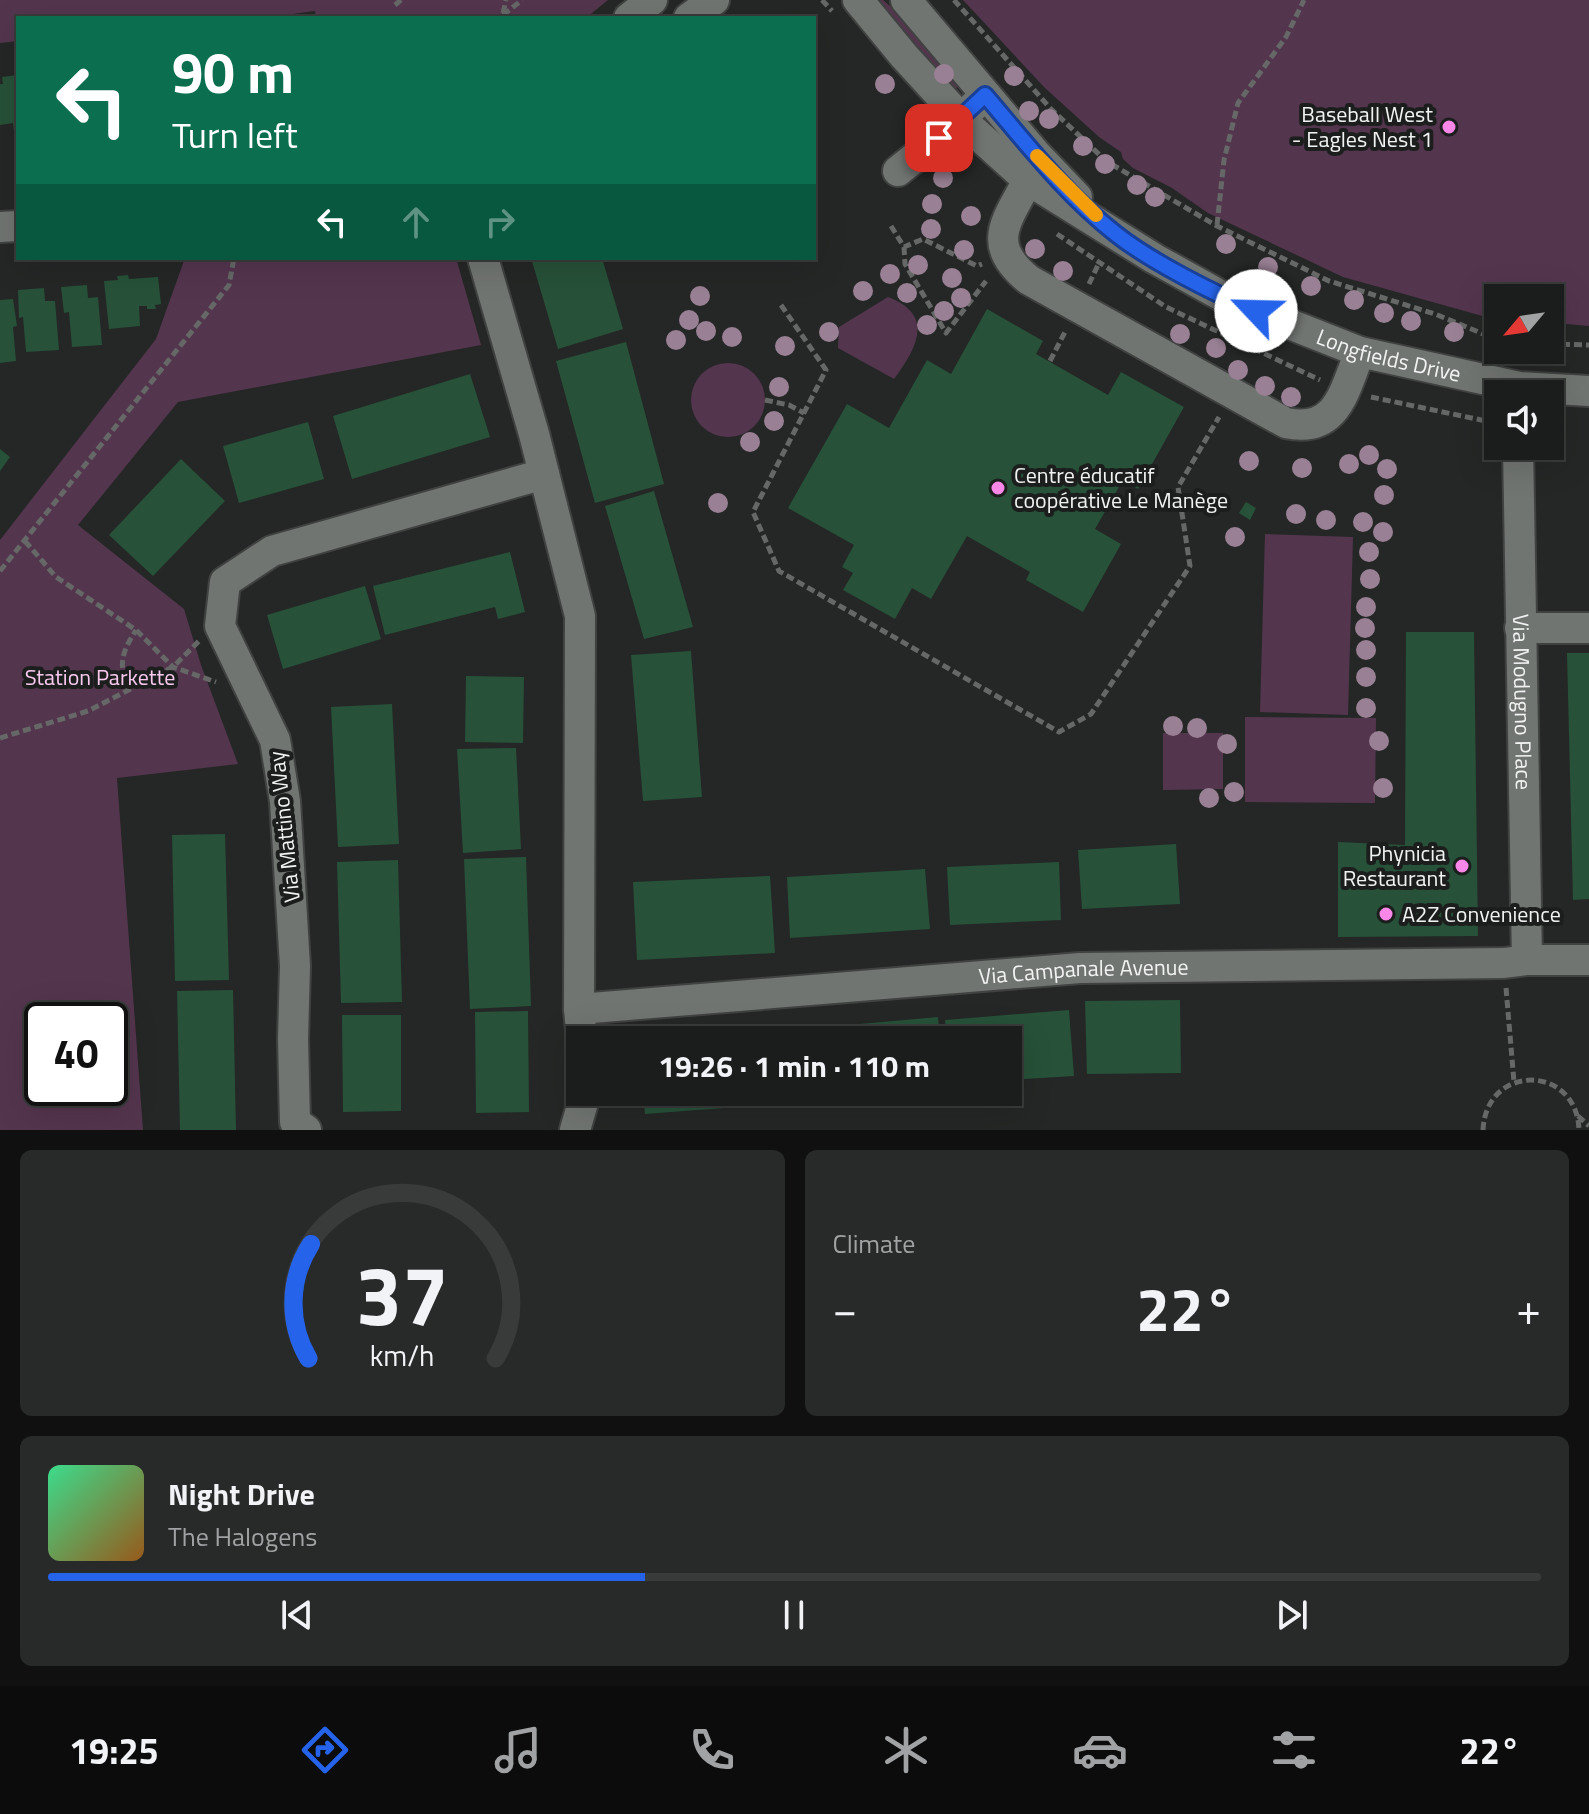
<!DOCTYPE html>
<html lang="en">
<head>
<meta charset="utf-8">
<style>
  :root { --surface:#1b1d1c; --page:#282a29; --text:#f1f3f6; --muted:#a0a2a3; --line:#393b3b; --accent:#2563eb }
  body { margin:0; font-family:"Titillium Web",sans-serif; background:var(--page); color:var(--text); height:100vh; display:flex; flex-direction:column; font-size:30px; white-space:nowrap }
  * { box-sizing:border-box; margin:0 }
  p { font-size:26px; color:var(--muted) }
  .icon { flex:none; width:44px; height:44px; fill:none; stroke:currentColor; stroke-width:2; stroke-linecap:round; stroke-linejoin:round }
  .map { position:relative; height:1130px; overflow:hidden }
  .details { display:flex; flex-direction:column; gap:20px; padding:20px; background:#0f100f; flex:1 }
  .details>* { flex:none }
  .banner { position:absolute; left:16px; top:16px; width:800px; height:244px; border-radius:0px; box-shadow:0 8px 32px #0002,0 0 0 2px var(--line); background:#0b6e4f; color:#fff; overflow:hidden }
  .needle { width:52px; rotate:241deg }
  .tools { position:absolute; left:1484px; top:284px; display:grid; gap:16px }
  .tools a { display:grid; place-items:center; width:80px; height:80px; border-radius:0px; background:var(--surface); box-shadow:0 8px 32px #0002,0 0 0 2px var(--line); font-size:40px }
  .speed { position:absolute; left:24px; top:1002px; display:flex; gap:16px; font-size:40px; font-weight:700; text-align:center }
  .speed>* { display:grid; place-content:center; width:104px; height:104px; border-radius:50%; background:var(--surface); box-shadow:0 8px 32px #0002,0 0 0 2px var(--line); line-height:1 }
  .speed .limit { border:4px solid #111; border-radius:12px; background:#fff; color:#111 }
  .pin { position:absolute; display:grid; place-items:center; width:68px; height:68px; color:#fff; margin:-34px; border-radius:16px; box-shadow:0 4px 12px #0006 }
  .me { position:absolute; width:88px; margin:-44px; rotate:294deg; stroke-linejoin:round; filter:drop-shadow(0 0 6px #0008) }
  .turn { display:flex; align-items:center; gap:28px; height:168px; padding:0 24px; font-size:36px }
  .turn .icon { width:104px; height:104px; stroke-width:2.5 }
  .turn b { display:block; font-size:56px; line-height:68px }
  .lanes { display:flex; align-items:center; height:76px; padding:0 24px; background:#0003; justify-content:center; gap:40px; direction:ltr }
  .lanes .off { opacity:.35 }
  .big { font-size:60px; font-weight:700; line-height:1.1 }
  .details .card { flex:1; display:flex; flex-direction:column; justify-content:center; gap:12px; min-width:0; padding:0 28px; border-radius:12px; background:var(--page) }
  .details .dial { align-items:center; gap:0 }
  .dial svg { height:208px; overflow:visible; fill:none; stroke:var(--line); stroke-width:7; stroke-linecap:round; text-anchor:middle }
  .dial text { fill:var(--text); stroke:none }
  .song { display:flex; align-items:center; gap:24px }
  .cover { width:96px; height:96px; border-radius:12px; background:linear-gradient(135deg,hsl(150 70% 55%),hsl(30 70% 35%)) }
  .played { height:8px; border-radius:4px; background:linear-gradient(90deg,var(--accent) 40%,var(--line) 40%) }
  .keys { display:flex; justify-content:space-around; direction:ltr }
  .heat { display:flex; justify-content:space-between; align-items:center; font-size:44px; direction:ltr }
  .details .tiles { flex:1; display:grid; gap:20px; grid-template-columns:1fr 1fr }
  .card:last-child { grid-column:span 2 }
  .trip { position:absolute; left:566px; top:1026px; width:456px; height:80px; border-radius:0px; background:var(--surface); box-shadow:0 8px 32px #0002,0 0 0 2px var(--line); font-weight:700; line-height:80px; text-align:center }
  .tab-bar { display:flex; height:128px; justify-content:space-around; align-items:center; background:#0b0c0b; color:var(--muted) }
  .tab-bar .icon { width:56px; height:56px }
  .tab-bar .current { color:var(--accent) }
  .tab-bar b { font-size:36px; color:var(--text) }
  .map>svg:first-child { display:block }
  .green { fill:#54354e; fill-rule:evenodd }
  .building { fill:#275139 }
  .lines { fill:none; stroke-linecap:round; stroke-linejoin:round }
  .minor-casing { stroke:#404241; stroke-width:34 }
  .path { stroke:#656866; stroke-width:5; stroke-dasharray:8 4; stroke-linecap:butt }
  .minor { stroke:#717572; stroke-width:30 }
  .tree { fill:#998094 }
  .route-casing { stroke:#184099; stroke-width:20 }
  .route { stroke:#2563eb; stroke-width:14 }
  .slow { stroke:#f59e0b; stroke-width:14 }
  .poi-dot { fill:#f987e8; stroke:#1b1e1c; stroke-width:3 }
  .labels { text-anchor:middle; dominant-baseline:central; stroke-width:8; stroke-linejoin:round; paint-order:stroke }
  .poi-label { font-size:22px; fill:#f1f3f2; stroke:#1b1e1c; text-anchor:end }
  .street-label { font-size:22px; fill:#f1f3f2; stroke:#1b1e1c }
  .park-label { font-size:22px; fill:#f9c9ef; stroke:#1b1e1c }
</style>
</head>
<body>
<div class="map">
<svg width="1589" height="1130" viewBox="0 0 1589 1130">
  <rect width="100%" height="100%" fill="#242725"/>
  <path class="green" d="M 0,0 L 608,0 L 586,18 L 316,18 L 315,11 L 262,18 L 18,18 L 18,41 L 0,43 Z
    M 874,0 L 883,0 L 906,20 L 960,82 L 955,91 Z
    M 963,0 L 1589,0 L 1589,326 L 1566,324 L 1550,328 L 1550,298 L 1498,298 L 1498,318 L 1486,317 L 1343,277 L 1208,213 L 1172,188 L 1133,168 L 1123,159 L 1121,152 L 1099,137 L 1044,87 Z
    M 185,258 L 456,258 L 481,345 L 178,402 L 78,525 L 184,609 L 201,665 L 238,764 L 117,778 L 143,1130 L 0,1130 L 0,540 L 156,339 ZM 42,1020 L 110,1020 L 110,1088 L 42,1088 Z
    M 888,297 C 936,315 916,349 894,379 L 838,348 L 839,327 Z
    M691 400a37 37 0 1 1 74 0a37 37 0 1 1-74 0Z
    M 1265,534 L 1353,537 L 1348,715 L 1260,712 Z
    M 1245,717 L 1376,718 L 1375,803 L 1245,802 Z
    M 1163,733 L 1223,733 L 1223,789 L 1163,790 Z"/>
  <path class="building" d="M 18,75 L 18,150 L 16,150 L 13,123 L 0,125 L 0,84 L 3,84 L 2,77 Z
    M 531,258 L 602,258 L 623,329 L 558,349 Z
    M 128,275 L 129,279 L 158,277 L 161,304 L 155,305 L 156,309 L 147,309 L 147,306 L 139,306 L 140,326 L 109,329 L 104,281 L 118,280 L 117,276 Z
    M 87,285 L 88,298 L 98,297 L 102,345 L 72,347 L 69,312 L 64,313 L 61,287 Z
    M 44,288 L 45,301 L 55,301 L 59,350 L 26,352 L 23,317 L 19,318 L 18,290 Z
    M 13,299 L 17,326 L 13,327 L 16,361 L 0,363 L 0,300 Z
    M 987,309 L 1043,341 L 1036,354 L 1108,395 L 1121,372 L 1184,407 L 1138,489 L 1123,480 L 1095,529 L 1121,544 L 1083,612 L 1026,580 L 1030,572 L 967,536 L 931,599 L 912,588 L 895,619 L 843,590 L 853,573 L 842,567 L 854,545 L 788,508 L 847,404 L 889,428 L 927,360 L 951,374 Z
    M 626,342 L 664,484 L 595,503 L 556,361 Z
    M 470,374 L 490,437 L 352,479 L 333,416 Z
    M 308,422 L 324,479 L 239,503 L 223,446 Z
    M 0,449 L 10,457 L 0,471 Z
    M 181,459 L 225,501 L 153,576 L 109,535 Z
    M 654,491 L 693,627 L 644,639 L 605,506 Z
    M 1246,502 L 1256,508 L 1250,520 L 1239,513 Z
    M 510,552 L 525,612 L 498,619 L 495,607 L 385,635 L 373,586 Z
    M 365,586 L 381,639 L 283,669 L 267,615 Z
    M 1406,632 L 1474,632 L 1478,936 L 1338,937 L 1338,842 L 1405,845 Z
    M 691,651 L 702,797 L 643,801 L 631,655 Z
    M 1567,653 L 1589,653 L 1589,899 L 1573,900 Z
    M 466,676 L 524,677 L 523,743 L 465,742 Z
    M 392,704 L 399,844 L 338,847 L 331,707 Z
    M 516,748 L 521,849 L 463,853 L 457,749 Z
    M 225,834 L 229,980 L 175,981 L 172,835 Z
    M 1176,844 L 1180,904 L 1082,909 L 1078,850 Z
    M 526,857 L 531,1006 L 470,1009 L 464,859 Z
    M 398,860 L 402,1002 L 341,1003 L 337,862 Z
    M 1059,862 L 1061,920 L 950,925 L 947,867 Z
    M 925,869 L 930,929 L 790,938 L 787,877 Z
    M 770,876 L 775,953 L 637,960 L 633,882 Z
    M 233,990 L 236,1130 L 180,1130 L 177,991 Z
    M 1180,1000 L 1181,1073 L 1087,1074 L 1085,1001 Z
    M 1069,1010 L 1074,1076 L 1008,1080 L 1008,1040 L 947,1040 L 945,1020 Z
    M 528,1011 L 529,1112 L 476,1113 L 475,1012 Z
    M 342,1015 L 401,1015 L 401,1111 L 343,1112 Z
    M 938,1017 L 940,1040 L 794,1040 L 793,1030 Z
    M 643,1092 L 788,1092 L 789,1103 L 645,1114 Z
    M 798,1092 L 839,1092 L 839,1094 L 799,1098 Z"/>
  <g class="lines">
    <defs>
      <g id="minor">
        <path id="s1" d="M 858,0 L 904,56 L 967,125 L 1028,180 L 1155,259 L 1229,300 L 1360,352 L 1519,387 L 1589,391"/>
        <path d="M 906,0 L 1035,153 L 1077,197"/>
        <path d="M 629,18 L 652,0"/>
        <path d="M 689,18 L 714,0"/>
        <path d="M 898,171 L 939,138 L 975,105"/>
        <path d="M 1028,180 C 1007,221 984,244 1029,280 L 1286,423 C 1338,434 1344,390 1360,352"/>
        <path d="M 0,227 L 18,226"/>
        <path d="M 483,258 L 534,434 L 580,616 L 579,1009 L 582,1040"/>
        <path id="s2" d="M 1518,446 L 1527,960"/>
        <path d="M 1520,628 L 1589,628"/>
        <path id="s3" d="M 579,1009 L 1080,968 L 1504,963 L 1527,960 L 1589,960"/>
        <path d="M 306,1130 L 295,1122 L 293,1039 L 295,966 L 285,801 L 275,740 L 220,626 L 225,582 L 272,551 L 544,474"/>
        <path d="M 575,1130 L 586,1092"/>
      </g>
    </defs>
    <use href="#minor" class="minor-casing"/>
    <path class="path" d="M 822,0 L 832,11
      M 954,0 L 1051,109 L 1106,161 L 1217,226 L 1329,281 L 1435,314 L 1498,340
      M 395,5 L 401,0
      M 503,13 L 506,0
      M 503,15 L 522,0
      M 1217,225 L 1224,160 L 1238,103 L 1286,37 L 1304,0
      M 891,226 L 904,247 L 923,239 L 977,266 L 982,264
      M 1057,234 L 1166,307 L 1320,380
      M 904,247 L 905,264 L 946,333 L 986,281
      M 1089,284 L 1099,263
      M 781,305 L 826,370 L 753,512 L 779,571 L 1059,732 L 1091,714 L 1190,566 L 1178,487 L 1219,417
      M 1550,344 L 1589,345
      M 1050,361 L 1065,332
      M 1371,397 L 1486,421
      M 765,400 L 789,405 L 804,413
      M 25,541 L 56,577 L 136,630 L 173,667 L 216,682
      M 0,571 L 229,285 L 234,258
      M 129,691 C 118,664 121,654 136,630
      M 0,738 L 88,711 L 173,667 L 199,641
      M 1506,988 L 1514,1082
      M 1578,1116 L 1589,1126
      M 1483,1130 C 1486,1063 1577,1064 1579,1130"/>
    <use href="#minor" class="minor"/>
  </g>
  <g class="tree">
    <circle cx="944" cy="74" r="10"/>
    <circle cx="1014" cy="76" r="10"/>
    <circle cx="885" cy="84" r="10"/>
    <circle cx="1029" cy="111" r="10"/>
    <circle cx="1049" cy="119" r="10"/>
    <circle cx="1083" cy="146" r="10"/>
    <circle cx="1105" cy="164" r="10"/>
    <circle cx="943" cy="178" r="10"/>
    <circle cx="1137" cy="185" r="10"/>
    <circle cx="1155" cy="197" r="10"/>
    <circle cx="932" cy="204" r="10"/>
    <circle cx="971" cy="216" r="10"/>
    <circle cx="931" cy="229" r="10"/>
    <circle cx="1226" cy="244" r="10"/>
    <circle cx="1035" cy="249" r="10"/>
    <circle cx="964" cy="250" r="10"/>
    <circle cx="918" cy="265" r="10"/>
    <circle cx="1268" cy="267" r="10"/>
    <circle cx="1063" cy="271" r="10"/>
    <circle cx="890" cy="274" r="10"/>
    <circle cx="952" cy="278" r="10"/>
    <circle cx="1311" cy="286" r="10"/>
    <circle cx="863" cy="291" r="10"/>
    <circle cx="907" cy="293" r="10"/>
    <circle cx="700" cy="296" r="10"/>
    <circle cx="961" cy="298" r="10"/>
    <circle cx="1354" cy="300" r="10"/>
    <circle cx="944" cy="311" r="10"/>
    <circle cx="1384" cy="313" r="10"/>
    <circle cx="689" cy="320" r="10"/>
    <circle cx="1411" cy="321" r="10"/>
    <circle cx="927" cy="325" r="10"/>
    <circle cx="706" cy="331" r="10"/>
    <circle cx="829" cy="332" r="10"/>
    <circle cx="1454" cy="332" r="10"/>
    <circle cx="1180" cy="334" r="10"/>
    <circle cx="732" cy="337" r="10"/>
    <circle cx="676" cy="340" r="10"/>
    <circle cx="785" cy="346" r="10"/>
    <circle cx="1216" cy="348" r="10"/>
    <circle cx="1238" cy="370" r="10"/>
    <circle cx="1265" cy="386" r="10"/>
    <circle cx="779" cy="387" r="10"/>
    <circle cx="1291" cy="397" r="10"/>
    <circle cx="774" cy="421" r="10"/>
    <circle cx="750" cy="442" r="10"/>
    <circle cx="1369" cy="455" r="10"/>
    <circle cx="1249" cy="461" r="10"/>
    <circle cx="1349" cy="464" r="10"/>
    <circle cx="1302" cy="468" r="10"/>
    <circle cx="1387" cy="469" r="10"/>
    <circle cx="1384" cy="495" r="10"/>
    <circle cx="718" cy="503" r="10"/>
    <circle cx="1296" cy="514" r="10"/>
    <circle cx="1326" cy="520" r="10"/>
    <circle cx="1363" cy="522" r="10"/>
    <circle cx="1383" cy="532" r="10"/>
    <circle cx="1235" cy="537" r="10"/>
    <circle cx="1369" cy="552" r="10"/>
    <circle cx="1370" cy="579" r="10"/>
    <circle cx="1366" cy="607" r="10"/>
    <circle cx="1365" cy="628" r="10"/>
    <circle cx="1366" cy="650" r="10"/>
    <circle cx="1366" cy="677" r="10"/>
    <circle cx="1366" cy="708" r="10"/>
    <circle cx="1173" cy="726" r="10"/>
    <circle cx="1197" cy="728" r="10"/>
    <circle cx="1379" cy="741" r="10"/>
    <circle cx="1227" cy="744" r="10"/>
    <circle cx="1383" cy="788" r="10"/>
    <circle cx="1234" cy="792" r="10"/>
    <circle cx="1209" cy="798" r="10"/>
  </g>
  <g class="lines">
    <defs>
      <path id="route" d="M 939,138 L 985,95 C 1026,143 1066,195 1116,234 C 1150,261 1215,294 1256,311"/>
    </defs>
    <use href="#route" class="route-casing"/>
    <use href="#route" class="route"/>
    <path class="slow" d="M 1037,156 L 1096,215"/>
  </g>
  <g class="poi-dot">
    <circle cx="1449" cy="127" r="8"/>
    <circle cx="998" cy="488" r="8"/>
    <circle cx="1462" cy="866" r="8"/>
    <circle cx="1386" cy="914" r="8"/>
  </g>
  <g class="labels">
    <g class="poi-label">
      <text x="1433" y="114">Baseball West<tspan x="1433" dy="25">- Eagles Nest 1</tspan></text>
      <text x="1014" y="475" text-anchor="start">Centre éducatif<tspan x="1014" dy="25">coopérative Le Manège</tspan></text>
      <text x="1446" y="853">Phynicia<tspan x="1446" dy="25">Restaurant</tspan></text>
      <text x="1402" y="914" text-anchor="start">A2Z Convenience</text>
    </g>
    <g class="street-label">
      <text stroke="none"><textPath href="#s1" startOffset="652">Longfields Drive</textPath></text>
      <text stroke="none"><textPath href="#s2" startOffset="256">Via Modugno Place</textPath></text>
      <text transform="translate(284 827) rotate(-96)">Via Mattino Way</text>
      <text stroke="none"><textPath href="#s3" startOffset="506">Via Campanale Avenue</textPath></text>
    </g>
    <g class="park-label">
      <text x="100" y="677">Station Parkette</text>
    </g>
  </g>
</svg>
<div class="tools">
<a><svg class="needle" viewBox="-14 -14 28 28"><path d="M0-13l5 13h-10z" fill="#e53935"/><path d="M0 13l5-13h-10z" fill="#a0a2a3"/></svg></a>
<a><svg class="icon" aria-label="sound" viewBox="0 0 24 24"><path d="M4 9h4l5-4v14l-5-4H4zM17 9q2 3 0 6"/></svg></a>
</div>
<div class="speed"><div class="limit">40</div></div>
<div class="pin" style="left:939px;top:138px;background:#d93025"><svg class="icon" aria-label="arrive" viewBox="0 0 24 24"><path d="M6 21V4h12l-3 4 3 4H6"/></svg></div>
<svg class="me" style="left:1256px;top:311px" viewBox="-20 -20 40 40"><circle r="19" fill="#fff"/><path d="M0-13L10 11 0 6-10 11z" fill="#2563eb"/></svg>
<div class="trip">19:26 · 1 min · 110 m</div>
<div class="banner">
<div class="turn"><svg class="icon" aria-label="left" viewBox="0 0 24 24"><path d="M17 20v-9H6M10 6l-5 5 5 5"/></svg><div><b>90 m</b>Turn left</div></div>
<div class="lanes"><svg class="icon" aria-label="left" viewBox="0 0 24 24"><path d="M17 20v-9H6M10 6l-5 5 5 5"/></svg><svg class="icon off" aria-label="ahead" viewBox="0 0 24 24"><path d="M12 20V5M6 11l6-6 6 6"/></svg><svg class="icon off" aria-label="right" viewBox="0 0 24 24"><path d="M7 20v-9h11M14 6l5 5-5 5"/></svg></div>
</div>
</div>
<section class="details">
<div class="tiles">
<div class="card dial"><svg viewBox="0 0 100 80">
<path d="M14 69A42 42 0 1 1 86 69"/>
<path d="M14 69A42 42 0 0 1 15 25" stroke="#2563eb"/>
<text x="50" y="56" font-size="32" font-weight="700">37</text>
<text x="50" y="72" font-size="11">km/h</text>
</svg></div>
<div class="card"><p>Climate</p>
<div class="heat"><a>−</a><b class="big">22°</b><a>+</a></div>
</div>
<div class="card">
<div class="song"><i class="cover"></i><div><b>Night Drive</b><p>The Halogens</p></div></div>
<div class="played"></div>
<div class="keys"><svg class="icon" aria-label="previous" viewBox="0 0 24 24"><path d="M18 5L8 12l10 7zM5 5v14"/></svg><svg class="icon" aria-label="pause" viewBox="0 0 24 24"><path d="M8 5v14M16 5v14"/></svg><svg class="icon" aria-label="next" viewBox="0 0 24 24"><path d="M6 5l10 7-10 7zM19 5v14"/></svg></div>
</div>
</div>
</section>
<nav class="tab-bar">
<b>19:25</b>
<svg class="icon current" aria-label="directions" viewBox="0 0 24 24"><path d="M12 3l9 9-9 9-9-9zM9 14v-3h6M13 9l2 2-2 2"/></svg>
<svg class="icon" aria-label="music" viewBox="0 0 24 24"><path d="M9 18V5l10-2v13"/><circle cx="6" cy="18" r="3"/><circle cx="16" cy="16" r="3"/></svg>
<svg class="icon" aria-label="phone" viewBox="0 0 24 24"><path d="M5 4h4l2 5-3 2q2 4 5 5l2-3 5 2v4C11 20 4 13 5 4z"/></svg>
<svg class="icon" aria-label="climate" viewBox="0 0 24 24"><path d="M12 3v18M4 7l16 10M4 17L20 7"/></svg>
<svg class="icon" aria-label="car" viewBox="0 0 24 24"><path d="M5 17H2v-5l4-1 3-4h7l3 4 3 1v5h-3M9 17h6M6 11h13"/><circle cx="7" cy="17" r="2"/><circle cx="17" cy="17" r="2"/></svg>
<svg class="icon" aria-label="filters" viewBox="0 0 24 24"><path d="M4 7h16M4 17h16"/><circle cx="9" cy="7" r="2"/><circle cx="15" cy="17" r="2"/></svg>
<b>22°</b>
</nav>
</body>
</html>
